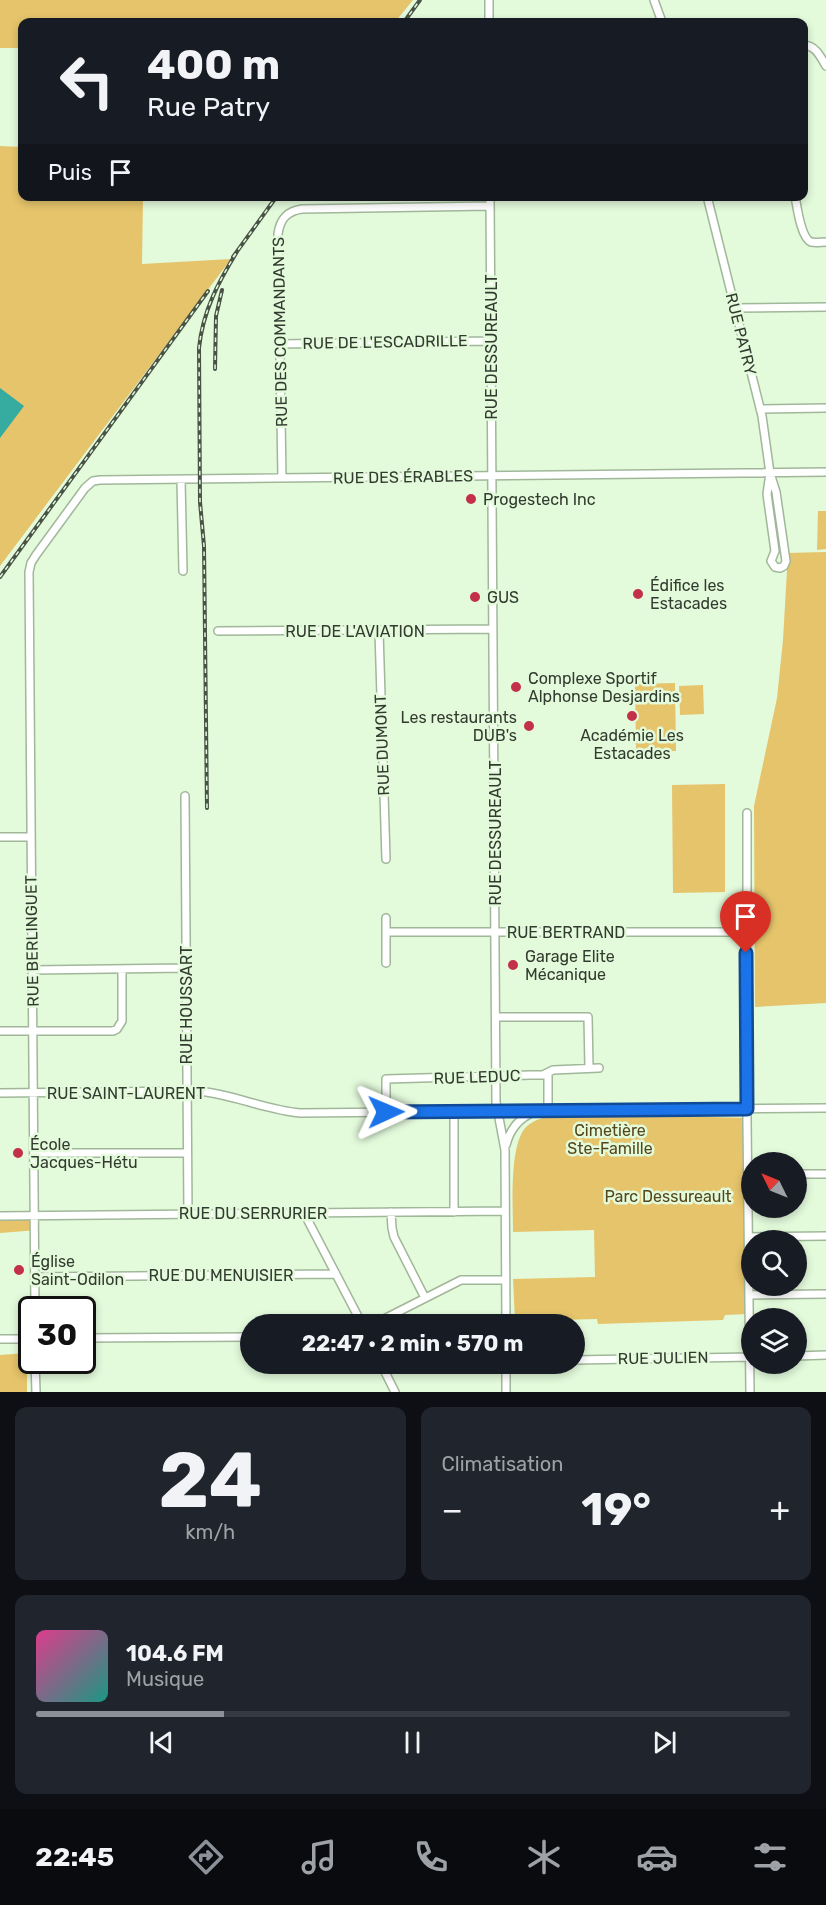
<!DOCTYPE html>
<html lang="fr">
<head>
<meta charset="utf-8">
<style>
  :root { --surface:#171b24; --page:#20242c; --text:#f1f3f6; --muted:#9ea1a6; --line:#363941; --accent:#8c9099 }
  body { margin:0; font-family:Rubik,sans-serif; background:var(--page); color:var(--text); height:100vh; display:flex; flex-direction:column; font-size:22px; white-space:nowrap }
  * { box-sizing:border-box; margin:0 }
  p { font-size:20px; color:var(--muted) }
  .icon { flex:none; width:33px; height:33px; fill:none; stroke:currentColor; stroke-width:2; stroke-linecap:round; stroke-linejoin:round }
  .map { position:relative; height:1392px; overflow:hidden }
  .side { display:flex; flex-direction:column; gap:15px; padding:15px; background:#0d0f14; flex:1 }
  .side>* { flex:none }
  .top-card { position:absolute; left:18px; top:18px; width:790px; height:183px; border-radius:12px; box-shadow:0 3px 9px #0003; background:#171b24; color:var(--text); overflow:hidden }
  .needle { width:39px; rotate:313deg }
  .tools { position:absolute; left:741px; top:1152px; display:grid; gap:12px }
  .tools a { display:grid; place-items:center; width:66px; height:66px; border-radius:50%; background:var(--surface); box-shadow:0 3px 9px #0003; font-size:30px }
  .speed { position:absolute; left:18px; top:1296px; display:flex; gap:12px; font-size:30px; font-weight:700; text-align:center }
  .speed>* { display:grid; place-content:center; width:78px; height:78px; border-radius:50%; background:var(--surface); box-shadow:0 3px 9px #0003; line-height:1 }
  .speed .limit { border:3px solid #111; border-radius:9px; background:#fff; color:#111 }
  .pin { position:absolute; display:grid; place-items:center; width:51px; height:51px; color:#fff; margin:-62px -26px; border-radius:50% 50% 50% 0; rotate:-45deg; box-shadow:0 0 6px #0007 }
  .pin .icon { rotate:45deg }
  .me { position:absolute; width:66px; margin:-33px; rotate:89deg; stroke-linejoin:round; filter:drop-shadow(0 0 4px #0008) }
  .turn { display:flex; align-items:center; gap:21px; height:126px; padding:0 30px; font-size:27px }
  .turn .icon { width:78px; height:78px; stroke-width:2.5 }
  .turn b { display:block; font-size:42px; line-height:51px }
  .then { display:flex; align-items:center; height:57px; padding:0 30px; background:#0003; gap:12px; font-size:22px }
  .big { font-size:45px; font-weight:700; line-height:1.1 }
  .side .tile { flex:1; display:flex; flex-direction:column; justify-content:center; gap:9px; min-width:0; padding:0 21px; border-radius:12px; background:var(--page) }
  .side .dial { align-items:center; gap:0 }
  .dial b { font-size:78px; line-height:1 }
  .song { display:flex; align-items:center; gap:18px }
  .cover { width:72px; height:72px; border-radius:9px; background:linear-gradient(135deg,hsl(330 70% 55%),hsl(170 70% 35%)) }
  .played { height:6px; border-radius:3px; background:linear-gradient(90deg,var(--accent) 25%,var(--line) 25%) }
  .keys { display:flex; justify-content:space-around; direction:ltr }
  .heat { display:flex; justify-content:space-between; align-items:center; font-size:33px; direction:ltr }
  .side .tiles { flex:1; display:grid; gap:15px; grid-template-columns:1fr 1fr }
  .tile:last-child { grid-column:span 2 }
  .trip { position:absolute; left:240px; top:1314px; width:345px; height:60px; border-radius:30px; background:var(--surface); box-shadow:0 3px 9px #0003; font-weight:700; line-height:60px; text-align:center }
  .menu { display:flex; height:96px; justify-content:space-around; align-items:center; background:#090b0e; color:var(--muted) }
  .menu .icon { width:42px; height:42px }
  .menu .selected { color:var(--accent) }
  .menu b { font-size:27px; color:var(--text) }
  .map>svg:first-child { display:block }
  .green { fill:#e5c46b }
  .water { fill:#36aba0 }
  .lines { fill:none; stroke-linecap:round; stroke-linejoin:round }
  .minor-casing { stroke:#a1b79a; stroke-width:10 }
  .minor { stroke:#fff; stroke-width:7 }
  .rail-casing { stroke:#485345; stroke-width:4 }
  .rail { stroke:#e3fadb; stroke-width:1.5; stroke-dasharray:4.5; stroke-linecap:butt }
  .route-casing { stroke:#114b97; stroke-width:15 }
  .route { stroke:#1a73e8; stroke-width:10 }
  .poi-dot { fill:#c23148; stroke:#e3fadb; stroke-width:2 }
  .labels { text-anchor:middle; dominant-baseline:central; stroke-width:5; stroke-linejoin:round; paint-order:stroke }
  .street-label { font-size:16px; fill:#323b2f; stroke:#e3fadb }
  .poi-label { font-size:16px; fill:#323b2f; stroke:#e3fadb; text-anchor:start }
  .park-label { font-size:16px; fill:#55451a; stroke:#e3fadb }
</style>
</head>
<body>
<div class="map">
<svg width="826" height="1392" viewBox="0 0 826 1392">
  <rect width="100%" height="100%" fill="#e3fadb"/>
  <path class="green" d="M 0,0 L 413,0 L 395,22 L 22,22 L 22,48 L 0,48 Z
    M 0,146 L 22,147 L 22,196 L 143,197 L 142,264 L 231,259 L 0,566 Z
    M 818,511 L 826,511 L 826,549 L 817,550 Z
    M 826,552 L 826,1003 L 755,1007 L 754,806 L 777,698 L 783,640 L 788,553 Z
    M 675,683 L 676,751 L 636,752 L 635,684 Z
    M 703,685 L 704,714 L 680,715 L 679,686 Z
    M 725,784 L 725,892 L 673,893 L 672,785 Z
    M 633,1115 L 747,1118 L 749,1314 L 725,1315 L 723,1320 L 598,1324 L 597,1319 L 515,1321 L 513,1279 L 595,1277 L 594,1230 L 513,1232 C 513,1206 509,1148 525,1128 C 531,1122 538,1119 546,1117 Z
    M 0,1217 L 38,1217 L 38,1230 L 0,1233 Z
    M 27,1353 L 27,1392 L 0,1392 L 0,1355 Z"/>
  <path class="water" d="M 0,388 L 24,406 L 0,438 Z"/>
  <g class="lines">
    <defs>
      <path id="minor" d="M 489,0 L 489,22
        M 654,0 L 662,22
        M 804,45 C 816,46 820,56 826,66
        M 490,196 L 496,1102 L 505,1150 L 506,1324
        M 707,196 L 762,416 L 770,473 L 776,492 L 786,561 L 784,566 L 780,568 L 775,567 L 771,561 L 775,551 L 767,494 L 770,473
        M 795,196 C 797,207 801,238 811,242 C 816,243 821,242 826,242
        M 734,308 L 826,307
        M 279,344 L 491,341
        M 760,409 L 826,408
        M 282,478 L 278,234 C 280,219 287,211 302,209 L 490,206
        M 181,480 L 183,571
        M 218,631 L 493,629
        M 379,631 L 386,859
        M 185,796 L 188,1214
        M 747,813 L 747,923 L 745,938 L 750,1392
        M 0,837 L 31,837
        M 386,932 L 746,932
        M 386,963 L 386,918
        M 33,970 L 186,968
        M 496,1017 L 588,1017 L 589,1068
        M 0,1031 L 113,1031 L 117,1029 L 122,1021 L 122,969
        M 548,1073 L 548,1110
        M 0,1093 L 198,1091 C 233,1094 265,1110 300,1113 L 826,1108
        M 386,1112 L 386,1079 L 531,1075 L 543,1075 L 553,1070 L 599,1068
        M 454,1112 L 454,1212
        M 506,1145 C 510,1129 519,1118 534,1112
        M 34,1153 L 187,1153
        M 796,1174 L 826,1174
        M 391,1212 L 392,1228 L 394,1237 L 425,1298
        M 304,1213 L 362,1324
        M 0,1216 L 505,1211
        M 749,1237 L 826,1236
        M 35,1277 L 336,1274
        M 749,1295 L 826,1294
        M 35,1310 L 29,572 L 31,563 L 36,555 L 85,488 L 93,481 L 100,480 L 826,472
        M 374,1324 L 461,1280 L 506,1280
        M 82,1338 L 250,1337
        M 0,1339 L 32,1339
        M 796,1356 L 826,1355
        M 35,1360 L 36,1392
        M 574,1360 L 752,1357
        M 381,1364 L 395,1392
        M 506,1364 L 506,1392"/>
    </defs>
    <use href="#minor" class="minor-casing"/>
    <use href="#minor" class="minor"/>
    <defs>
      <path id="rail" d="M 404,22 L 420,0
        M 233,257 L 277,196
        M 215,369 L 216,316 L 222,290
        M 0,577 L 208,291
        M 207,808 L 204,546 L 200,502 L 199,348 C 203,310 219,281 238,250"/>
    </defs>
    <use href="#rail" class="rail-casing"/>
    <use href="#rail" class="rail"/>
  </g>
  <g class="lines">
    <defs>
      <path id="route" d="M 386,1112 L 747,1109 L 746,953"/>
    </defs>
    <use href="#route" class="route-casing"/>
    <use href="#route" class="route"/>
  </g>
  <g class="poi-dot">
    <circle cx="471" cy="499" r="6"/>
    <circle cx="638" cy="594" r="6"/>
    <circle cx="475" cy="597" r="6"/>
    <circle cx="516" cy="687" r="6"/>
    <circle cx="632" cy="716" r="6"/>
    <circle cx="529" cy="726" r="6"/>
    <circle cx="513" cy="965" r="6"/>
    <circle cx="18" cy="1153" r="6"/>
    <circle cx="19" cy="1270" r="6"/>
  </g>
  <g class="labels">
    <g class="street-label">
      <text transform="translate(280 332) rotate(-91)">RUE DES COMMANDANTS</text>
      <text transform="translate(741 334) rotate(76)">RUE PATRY</text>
      <text transform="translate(385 342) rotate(-1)">RUE DE L'ESCADRILLE</text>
      <text transform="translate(491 347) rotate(-90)">RUE DESSUREAULT</text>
      <text transform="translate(403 477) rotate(-1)">RUE DES ÉRABLES</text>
      <text x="355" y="631">RUE DE L'AVIATION</text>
      <text transform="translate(382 745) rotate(-92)">RUE DUMONT</text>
      <text transform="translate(495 833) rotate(-90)">RUE DESSUREAULT</text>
      <text x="566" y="932">RUE BERTRAND</text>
      <text transform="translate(32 941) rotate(-91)">RUE BERLINGUET</text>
      <text transform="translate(186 1005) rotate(-90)">RUE HOUSSART</text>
      <text transform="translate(477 1077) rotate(-2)">RUE LEDUC</text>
      <text x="126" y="1093">RUE SAINT-LAURENT</text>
      <text x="253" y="1213">RUE DU SERRURIER</text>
      <text x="221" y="1275">RUE DU MENUISIER</text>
      <text transform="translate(663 1358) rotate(-1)">RUE JULIEN</text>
    </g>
    <g class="poi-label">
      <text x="483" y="499">Progestech Inc</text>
      <text x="650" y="585">Édifice les<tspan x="650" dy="18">Estacades</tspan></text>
      <text x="487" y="597">GUS</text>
      <text x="528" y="678">Complexe Sportif<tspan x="528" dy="18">Alphonse Desjardins</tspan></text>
      <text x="517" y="717" text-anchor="end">Les restaurants<tspan x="517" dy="18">DUB's</tspan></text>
      <text x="632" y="735" text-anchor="middle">Académie Les<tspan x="632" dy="18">Estacades</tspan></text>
      <text x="525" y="956">Garage Elite<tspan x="525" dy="18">Mécanique</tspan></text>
      <text x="30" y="1144">École<tspan x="30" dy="18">Jacques-Hétu</tspan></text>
      <text x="31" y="1261">Église<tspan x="31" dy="18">Saint-Odilon</tspan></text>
    </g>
    <g class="park-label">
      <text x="610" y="1130">Cimetière<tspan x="610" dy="18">Ste-Famille</tspan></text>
      <text x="668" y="1196">Parc Dessureault</text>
    </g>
  </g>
</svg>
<div class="tools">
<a><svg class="needle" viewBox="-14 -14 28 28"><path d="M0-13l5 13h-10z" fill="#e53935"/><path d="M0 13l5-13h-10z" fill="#9ea1a6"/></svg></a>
<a><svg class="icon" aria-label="search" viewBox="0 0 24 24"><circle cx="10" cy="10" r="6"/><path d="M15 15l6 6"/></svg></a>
<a><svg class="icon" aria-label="layers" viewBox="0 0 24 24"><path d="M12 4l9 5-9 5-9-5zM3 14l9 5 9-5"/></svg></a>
</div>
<div class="speed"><div class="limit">30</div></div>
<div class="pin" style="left:746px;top:953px;background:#d93025"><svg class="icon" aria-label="arrive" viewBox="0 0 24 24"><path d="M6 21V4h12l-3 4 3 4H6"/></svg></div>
<svg class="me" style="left:386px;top:1112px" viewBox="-20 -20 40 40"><path d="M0-17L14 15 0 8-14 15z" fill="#1a73e8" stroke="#fff" stroke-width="4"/></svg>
<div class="trip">22:47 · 2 min · 570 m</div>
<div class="top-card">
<div class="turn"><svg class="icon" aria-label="left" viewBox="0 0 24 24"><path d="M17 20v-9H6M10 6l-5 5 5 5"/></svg><div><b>400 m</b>Rue Patry</div></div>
<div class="then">Puis<svg class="icon" aria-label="arrive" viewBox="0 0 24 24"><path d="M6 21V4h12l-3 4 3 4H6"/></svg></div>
</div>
</div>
<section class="side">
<div class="tiles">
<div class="tile dial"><b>24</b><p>km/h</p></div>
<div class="tile"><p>Climatisation</p>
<div class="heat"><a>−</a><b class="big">19°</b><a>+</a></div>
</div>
<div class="tile">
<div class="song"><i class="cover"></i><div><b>104.6 FM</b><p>Musique</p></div></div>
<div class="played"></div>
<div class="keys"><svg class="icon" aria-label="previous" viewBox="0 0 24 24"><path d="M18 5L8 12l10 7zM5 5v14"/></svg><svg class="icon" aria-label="pause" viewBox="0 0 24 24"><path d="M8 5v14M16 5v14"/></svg><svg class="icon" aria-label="next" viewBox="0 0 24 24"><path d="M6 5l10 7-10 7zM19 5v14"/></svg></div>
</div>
</div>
</section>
<nav class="menu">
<b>22:45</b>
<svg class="icon selected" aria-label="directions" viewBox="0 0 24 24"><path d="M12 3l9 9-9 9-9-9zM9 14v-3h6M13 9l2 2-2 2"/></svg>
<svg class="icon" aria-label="music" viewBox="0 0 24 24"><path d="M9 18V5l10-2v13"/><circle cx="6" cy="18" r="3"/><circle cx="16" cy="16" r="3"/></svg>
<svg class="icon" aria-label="phone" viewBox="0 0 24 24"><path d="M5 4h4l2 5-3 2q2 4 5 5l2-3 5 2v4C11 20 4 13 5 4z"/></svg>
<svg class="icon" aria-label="climate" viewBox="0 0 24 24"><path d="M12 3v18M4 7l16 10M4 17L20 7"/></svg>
<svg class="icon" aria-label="car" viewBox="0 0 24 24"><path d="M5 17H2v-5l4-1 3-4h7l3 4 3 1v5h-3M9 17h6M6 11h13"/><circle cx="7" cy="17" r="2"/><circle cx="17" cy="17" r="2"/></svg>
<svg class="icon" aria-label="filters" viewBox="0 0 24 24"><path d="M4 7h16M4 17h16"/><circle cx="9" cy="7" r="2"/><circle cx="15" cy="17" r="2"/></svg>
</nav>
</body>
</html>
